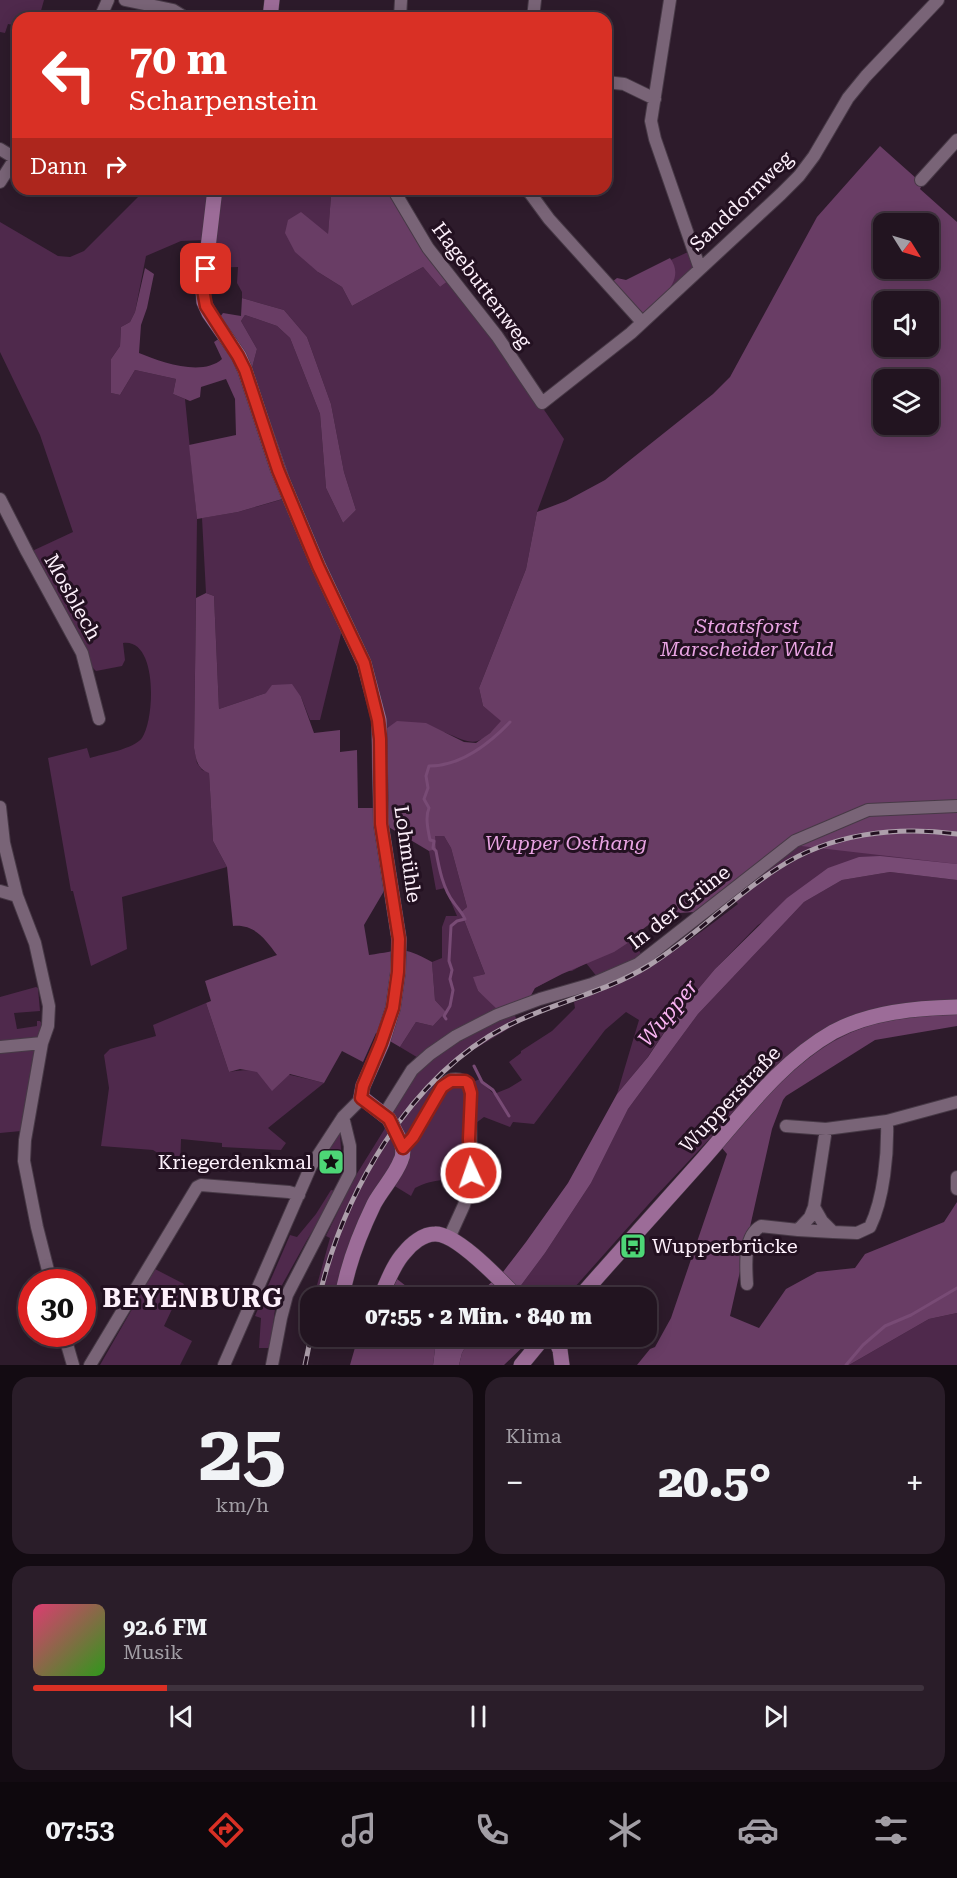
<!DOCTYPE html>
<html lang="de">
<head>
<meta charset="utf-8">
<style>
  :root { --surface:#221420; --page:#2a1d29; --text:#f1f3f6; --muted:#a29ea5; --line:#3f333e; --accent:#d93025 }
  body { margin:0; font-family:"Roboto Serif",serif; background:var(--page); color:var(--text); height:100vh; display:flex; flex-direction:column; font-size:22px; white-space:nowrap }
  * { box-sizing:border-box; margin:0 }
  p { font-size:20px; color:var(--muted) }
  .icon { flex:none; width:33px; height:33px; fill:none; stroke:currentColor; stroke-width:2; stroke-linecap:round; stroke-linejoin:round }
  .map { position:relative; height:1365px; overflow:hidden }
  .details { display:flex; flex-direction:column; gap:12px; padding:12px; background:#130b12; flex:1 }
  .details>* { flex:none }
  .top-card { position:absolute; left:12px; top:12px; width:600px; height:183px; border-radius:18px; box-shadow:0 3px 15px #0003,0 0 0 2px var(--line); background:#d93025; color:#fff; overflow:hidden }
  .needle { width:39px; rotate:127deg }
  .tools { position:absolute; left:873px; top:213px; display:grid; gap:12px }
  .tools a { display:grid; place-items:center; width:66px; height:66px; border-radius:12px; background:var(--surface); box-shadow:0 3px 15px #0003,0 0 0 2px var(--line); font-size:30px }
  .speed { position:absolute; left:18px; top:1269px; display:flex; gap:12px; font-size:30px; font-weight:700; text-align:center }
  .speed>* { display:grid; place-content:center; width:78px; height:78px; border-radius:50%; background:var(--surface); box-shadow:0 3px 15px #0003,0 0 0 2px var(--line); line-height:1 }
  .speed .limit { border:9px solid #d22; background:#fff; color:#111 }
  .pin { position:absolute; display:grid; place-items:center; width:51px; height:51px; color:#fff; margin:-26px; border-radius:12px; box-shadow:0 3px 9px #0006 }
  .me { position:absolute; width:66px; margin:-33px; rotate:357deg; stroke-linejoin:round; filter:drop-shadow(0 0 4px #0008) }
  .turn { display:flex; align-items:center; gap:21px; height:126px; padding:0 18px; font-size:27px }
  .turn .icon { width:78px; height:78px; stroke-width:2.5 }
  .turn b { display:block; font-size:42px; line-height:51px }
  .then { display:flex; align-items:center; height:57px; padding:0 18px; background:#0003; gap:12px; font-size:22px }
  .big { font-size:45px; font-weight:800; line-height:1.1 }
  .details .tile { flex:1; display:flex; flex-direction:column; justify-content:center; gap:9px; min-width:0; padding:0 21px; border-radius:18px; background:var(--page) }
  .details .dial { align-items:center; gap:0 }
  .dial b { font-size:78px; line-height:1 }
  .song { display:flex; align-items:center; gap:18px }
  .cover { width:72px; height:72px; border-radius:9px; background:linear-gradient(135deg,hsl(340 70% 55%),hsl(110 70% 35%)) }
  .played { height:6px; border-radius:3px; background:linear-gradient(90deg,var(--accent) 15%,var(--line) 15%) }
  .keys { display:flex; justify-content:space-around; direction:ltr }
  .heat { display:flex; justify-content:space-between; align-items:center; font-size:33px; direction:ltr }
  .details .tiles { flex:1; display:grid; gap:12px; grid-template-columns:1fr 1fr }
  .tile:last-child { grid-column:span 2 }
  .trip { position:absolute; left:300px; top:1287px; width:357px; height:60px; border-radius:18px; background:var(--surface); box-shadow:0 3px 15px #0003,0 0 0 2px var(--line); font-weight:800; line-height:60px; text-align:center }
  .menu { display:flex; height:96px; justify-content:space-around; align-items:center; background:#0e080d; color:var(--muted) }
  .menu .icon { width:42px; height:42px }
  .menu .on { color:var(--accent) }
  .menu b { font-size:27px; color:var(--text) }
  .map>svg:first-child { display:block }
  .green { fill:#4f294c; fill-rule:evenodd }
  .forest { fill:#693d65; fill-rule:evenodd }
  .water { fill:#784b75 }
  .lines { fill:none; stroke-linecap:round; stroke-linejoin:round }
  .stream { stroke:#784b75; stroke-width:3 }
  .minor-casing { stroke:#473946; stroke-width:14 }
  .major-casing { stroke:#473946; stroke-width:16 }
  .minor { stroke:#796477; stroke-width:12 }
  .major { stroke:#9c6c98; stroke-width:15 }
  .rail-casing { stroke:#ad9fab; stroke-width:5 }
  .rail { stroke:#231121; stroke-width:3; stroke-dasharray:9; stroke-linecap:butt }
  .major-bridge-casing { stroke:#473946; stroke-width:16; stroke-linecap:butt }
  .major-bridge { stroke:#9c6c98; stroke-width:15 }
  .route-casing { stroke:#8d1f18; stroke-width:15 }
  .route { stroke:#d93025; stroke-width:10 }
  .labels { text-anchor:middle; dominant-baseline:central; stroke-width:6; stroke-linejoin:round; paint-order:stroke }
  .street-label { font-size:20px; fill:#fdf0fb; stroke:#231121 }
  .park-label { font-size:20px; font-style:italic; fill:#e9a4e3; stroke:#231121 }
  .poi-label { font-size:20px; fill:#fdf0fb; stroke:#231121; text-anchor:end }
  .water-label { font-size:21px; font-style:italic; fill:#fab4f3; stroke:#231121 }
  .district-label { font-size:26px; font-weight:bold; letter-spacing:1.5px; fill:#fdf0fb; stroke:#231121 }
</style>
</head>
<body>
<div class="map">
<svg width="957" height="1365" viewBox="0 0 957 1365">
  <rect width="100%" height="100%" fill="#2d1b2b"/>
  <path class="green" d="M 0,0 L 44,0 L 39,18 L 18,18 L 18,26 L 8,24 L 5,33 L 0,32 Z
    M 146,189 L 209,189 L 206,240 L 181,241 L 146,256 L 135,312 L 130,322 L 121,327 L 120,346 L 111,359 L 111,393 L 120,395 L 135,370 L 176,379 L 173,394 L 185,399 L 197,519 L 194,748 L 197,763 L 202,770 L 209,772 L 213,841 L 227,867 L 122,897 L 127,949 L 91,966 L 73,891 L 71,891 L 48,758 L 87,748 L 90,758 C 103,754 134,749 142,738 C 155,719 158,638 123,643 L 125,660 L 122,666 L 96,671 L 90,665 L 30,552 L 73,532 L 40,435 L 0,352 L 0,222 L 58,256 L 70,257 L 84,251 Z
    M 220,189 L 349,189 L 331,196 L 328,235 L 318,272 L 342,287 L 352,306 L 423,267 L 440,287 L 448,281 L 525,382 L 564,439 L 537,512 L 526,569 L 479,688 L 483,706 L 502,721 C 477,747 476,746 444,732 L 458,747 L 957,806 L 957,872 L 900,866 L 840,873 L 758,925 L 715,969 L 673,1019 L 647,1058 L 617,1094 L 639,1020 L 626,1012 L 605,1030 L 534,1124 L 513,1122 L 510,1127 L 484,1117 L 472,1126 L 473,1171 L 448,1166 L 443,1180 C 432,1181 425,1183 415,1188 L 411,1196 L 393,1185 L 343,1266 L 335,1297 L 317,1285 L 330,1238 L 326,1236 L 353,1180 L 384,1130 L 405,1085 L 425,1062 L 400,1047 L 416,1022 L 433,1026 L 446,1012 L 435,1000 L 432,962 L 442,958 L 442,927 L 446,916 L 457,916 L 445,888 L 436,890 L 429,851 L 436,848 L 434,835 L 444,836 L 451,848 L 467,907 L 461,912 L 485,974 L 474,977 L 478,991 L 494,1005 L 463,828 L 386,729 L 339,598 L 296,495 L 252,368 L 257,349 L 241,321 L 245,315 L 277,326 L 290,338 L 320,414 L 326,488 L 343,523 L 356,510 L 344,472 L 331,404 L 307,337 L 284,310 L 242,298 L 242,292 L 237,283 L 238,267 L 210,268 ZM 732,897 L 738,904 C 685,945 638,978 574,1002 L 575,1008 L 552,1031 L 521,1051 L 521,1053 L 509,1062 L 522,1080 L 509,1088 L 494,1094 L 481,1082 L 480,1079 L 475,1081 L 472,1126 L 461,1082 L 447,1080 L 442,1075 L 463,1056 L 518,1023 L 511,1006 L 533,989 L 566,971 L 572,971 L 586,963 L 598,978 L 643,957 L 632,939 L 642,934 L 637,915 Z
    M 688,252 L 693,265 L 692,270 L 645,310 L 621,283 Z
    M 283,499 L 342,630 L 320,720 L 310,720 L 301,697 L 266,693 L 219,709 L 214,596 L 206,593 L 202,518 L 238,512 Z
    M 890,872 L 957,880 L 957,1001 L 775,1069 L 655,1197 L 566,1297 L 528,1297 L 519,1288 L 545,1253 L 591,1183 L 628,1109 L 698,1014 L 804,902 L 842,880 Z
    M 36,987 L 38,988 L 40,1011 L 14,1013 L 17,1029 L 37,1026 L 37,1021 L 40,1021 L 42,1024 L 40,1038 L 0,1044 L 0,997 Z
    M 206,1003 L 229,1072 C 256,1066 297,1076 324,1083 L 268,1128 L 286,1143 L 281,1150 L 222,1147 L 222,1143 L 181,1139 L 180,1167 L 153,1150 L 101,1146 L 109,1088 L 104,1055 L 110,1049 L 156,1036 L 153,1025 Z
    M 36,1046 L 21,1131 L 0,1133 L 0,1050 Z
    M 340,1133 L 342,1168 L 332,1170 L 321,1165 L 338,1134 Z
    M 331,1190 L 337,1191 L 307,1240 L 282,1285 L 276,1302 L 270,1348 L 259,1348 L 261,1318 L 255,1316 L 290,1235 L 297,1237 L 316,1214 Z
    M 155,1269 L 184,1284 L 164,1326 L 192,1341 L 180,1365 L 100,1365 Z
    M 957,1313 L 957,1365 L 849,1365 L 929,1319 Z"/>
  <path class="forest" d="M 880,146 L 917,179 L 922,185 L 920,189 L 957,222 L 957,864 L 784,844 L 695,912 L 663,914 L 643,929 L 643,933 L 614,952 L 562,974 L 535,988 L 528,1001 L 498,1010 L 478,991 L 473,977 L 485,974 L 461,912 L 467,907 L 451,848 L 444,836 L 435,836 L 436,849 L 429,851 L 387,826 L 386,729 L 397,721 L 426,723 L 464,742 L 476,743 L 490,733 L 501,721 L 483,706 L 479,688 L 526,569 L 537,512 L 566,501 L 605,480 L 713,394 L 730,377 L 817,217 ZM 884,224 L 928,224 L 928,268 L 884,268 ZM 884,302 L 928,302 L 928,346 L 884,346 ZM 884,380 L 928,380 L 928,424 L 884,424 Z
    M 349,189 L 388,189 L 448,281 L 440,287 L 423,267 L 352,306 L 342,287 L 318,272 L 295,252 L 285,233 L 288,220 L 301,212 L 328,234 L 331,196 Z
    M 670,258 C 687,281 659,300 644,314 L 612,282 L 617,278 L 626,280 Z
    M 145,268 L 154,274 L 147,308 L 141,325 L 139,353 C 161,362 202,377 222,359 L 214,342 L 229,332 L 220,317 L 223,313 L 241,316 L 242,298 L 284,310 L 307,337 L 331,404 L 344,472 L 356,510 L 343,523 L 326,488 L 320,414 L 290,338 L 277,326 L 245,315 L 241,321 L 257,349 L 252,368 L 296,495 L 238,512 L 197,519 L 189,445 L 236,435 L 235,399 L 226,379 L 201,387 L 200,397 L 190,401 L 173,394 L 176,379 L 135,370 L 120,395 L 111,393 L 111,359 L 120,346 L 121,327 L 130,322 L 135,312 Z
    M 206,593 L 214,596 L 219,709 L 266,693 L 272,685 L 292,684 L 301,697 L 314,733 L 340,730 L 340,752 L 357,750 L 358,808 L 374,808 L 384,891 L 364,925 L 369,955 C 402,951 401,945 432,962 L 435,1000 L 446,1012 L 433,1026 L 416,1022 L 400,1047 L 376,1033 L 363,1062 L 342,1051 L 324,1083 L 290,1074 L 272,1091 L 257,1072 L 240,1069 L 229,1072 L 206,1003 L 211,1001 L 205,981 L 277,955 C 265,939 255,924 233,926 L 227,867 L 213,841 L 209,773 C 197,769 196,759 194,748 L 196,598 Z
    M 957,1014 L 957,1026 L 875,1040 L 786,1096 L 783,1100 L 772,1129 L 730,1316 L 759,1328 L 786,1289 L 817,1272 L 855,1268 L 865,1254 L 944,1222 L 957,1202 L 957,1313 L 929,1319 L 849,1365 L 637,1365 L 650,1349 L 655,1347 L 671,1318 L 727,1154 L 722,1148 C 778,1083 818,1031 907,1016 C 923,1013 941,1015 957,1014 Z
    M 397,1279 L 420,1297 L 389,1297 Z
    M 358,1337 L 441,1337 L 435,1349 L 433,1365 L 350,1365 Z
    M 471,1337 L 533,1337 L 504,1365 L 459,1365 L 462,1353 Z"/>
  <path class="water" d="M 880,856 L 957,864 L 957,880 L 890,872 L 842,880 L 804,902 L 698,1014 L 628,1109 L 591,1183 L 545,1253 L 519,1288 L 506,1297 L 474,1298 L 503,1272 L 526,1242 L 568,1183 L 617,1094 L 648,1057 L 674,1018 L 715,969 L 787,898 L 828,868 L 859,857 Z
    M 441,1337 L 471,1337 L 462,1353 L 459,1365 L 433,1365 L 435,1349 Z"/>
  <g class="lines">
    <path class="stream" d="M 446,1019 L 444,1016 L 450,1006 L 453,990 L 450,979 L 452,970 L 449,961 L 451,926 L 457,921 L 465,919 C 462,912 458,909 454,903 C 443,889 439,868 436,851 L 433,848 L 434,841 L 430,840 C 428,830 425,817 429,808 L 424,799 L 428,788 L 426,776 L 429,766 C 461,766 488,745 510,722
      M 474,1066 L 482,1082 L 493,1090 L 509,1116
      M 846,1365 L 863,1345 L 885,1326 L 911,1315 L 957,1288"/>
    <defs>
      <path id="minor" d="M 125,0 L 173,10 L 186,18
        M 670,0 L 651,121 L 655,139 L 700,269
        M 100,18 L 108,0
        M 400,18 L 401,0
        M 533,18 L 535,0
        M 606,82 L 624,84 L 655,99
        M 0,149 L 18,160
        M 921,180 L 957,140
        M 0,182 L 18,154
        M 393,189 L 428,248 L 497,336 L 542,403 L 631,333 L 781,194 L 799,176 L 814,156 L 848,98 L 866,76 L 938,0
        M 527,189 L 549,219 L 642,322
        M 0,499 L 27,552 L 82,653 L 99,719
        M 0,807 L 4,843 L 17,896 L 35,943 L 49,1006 L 48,1026 L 42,1043 L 25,1140 L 24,1161 L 37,1227 L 51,1282
        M 0,891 L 17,896
        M 0,1047 L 42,1043
        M 384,1115 L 412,1070 L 430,1054 L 456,1036 L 497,1015 L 540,999 L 592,984 L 638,964 L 795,841 L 868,810 L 957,806
        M 786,1126 L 826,1129 L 887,1121 L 957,1102
        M 826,1129 L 814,1207 L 822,1221 L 833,1232 L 857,1233 L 870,1227 C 884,1198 888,1153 887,1121
        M 403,1148 C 414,1136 422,1122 430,1108 C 434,1101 437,1092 442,1086 C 452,1075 468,1077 470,1093 L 471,1173 L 469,1189 L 464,1205 L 449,1238
        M 957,1177 L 957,1189
        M 798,1230 L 833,1232
        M 747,1284 C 746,1266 743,1236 761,1226 L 798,1230 L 810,1217 L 814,1207
        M 64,1334 L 73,1365
        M 90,1365 L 197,1187 L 201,1185 L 289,1192 L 299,1195
        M 224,1365 L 311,1166 L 343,1117 L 362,1098
        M 272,1365 L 281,1318 L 287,1295 L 350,1173 L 350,1146 L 343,1117"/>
      <path id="major" d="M 270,18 L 272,0
        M 215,189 L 203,290 L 204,302 L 209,313 L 239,356 L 245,370 L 278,470 L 318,565 L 364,663 L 379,720 L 381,824 L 399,939 L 398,972 L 393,1008 L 382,1043 L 363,1086 L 361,1097 L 389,1119
        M 342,1298 C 347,1266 360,1233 374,1204 C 382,1189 395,1176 401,1160 C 404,1154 403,1148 401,1142
        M 380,1298 C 387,1283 393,1265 404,1253 C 411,1244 423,1234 435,1234 C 457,1233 502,1282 518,1298
        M 579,1298 C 620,1251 662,1205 703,1159 C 743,1114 780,1062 833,1032 C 870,1012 915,1008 957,1007
        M 554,1336 L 560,1350 L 562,1365
        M 521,1365 L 545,1336"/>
    </defs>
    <use href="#minor" class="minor-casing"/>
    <use href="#major" class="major-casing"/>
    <use href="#minor" class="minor"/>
    <use href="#major" class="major"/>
    <defs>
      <path id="rail" d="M 319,1298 C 343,1193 409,1077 507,1026 C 552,1003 604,993 648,966 C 695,937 732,897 778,868 C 831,833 896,826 957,834
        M 305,1365 L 311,1336"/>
    </defs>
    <use href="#rail" class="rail-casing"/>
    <use href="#rail" class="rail"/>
    <defs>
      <path id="major-bridge" d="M 389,1119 L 401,1142"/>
    </defs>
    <use href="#major-bridge" class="major-bridge-casing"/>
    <use href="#major-bridge" class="major-bridge"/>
  </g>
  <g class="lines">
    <defs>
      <path id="route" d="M 206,269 L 203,290 L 206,306 L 238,356 L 245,370 L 278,470 L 318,566 L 364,663 L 378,720 L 380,739 L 381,824 L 399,939 L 398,972 L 393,1008 L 381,1043 L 363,1086 L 361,1098 L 389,1119 L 403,1148 L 413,1137 L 442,1087 L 451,1081 L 465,1081 L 468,1083 L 471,1093 L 469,1139 L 471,1173"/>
    </defs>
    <use href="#route" class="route-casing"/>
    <use href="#route" class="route"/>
  </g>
  <defs>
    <symbol id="sight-square" viewBox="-11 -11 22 22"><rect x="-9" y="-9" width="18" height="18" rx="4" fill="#4dd676" stroke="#231121"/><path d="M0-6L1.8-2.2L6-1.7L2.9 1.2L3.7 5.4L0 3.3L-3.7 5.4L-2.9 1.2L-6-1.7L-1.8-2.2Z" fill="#111"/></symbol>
    <symbol id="bus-square" viewBox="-11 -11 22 22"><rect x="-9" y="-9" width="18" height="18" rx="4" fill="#4dd676" stroke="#231121"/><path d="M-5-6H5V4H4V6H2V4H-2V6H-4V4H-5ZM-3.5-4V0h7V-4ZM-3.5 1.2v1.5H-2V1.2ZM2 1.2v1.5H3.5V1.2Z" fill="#111"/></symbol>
  </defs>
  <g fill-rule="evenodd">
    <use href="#sight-square" x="316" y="1147" width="30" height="30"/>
    <use href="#bus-square" x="618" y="1231" width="30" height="30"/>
  </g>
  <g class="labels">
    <g class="street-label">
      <text transform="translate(741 201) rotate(-44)">Sanddornweg</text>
      <text transform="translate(482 285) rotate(53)">Hagebuttenweg</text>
      <text transform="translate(73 597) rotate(61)">Mosblech</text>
      <text transform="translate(408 854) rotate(82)">Lohmühle</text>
      <text transform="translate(679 907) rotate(-38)">In der Grüne</text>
      <text transform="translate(730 1099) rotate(-47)">Wupperstraße</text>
    </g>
    <g class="park-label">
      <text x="747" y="626">Staatsforst<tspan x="747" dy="23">Marscheider Wald</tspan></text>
      <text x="566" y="843">Wupper Osthang</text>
    </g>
    <g class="poi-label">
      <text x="312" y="1162">Kriegerdenkmal</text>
      <text x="652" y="1246" text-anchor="start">Wupperbrücke</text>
    </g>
    <g class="water-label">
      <text transform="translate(668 1013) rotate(-50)">Wupper</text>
    </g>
    <g class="district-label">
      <text x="193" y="1298">BEYENBURG</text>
    </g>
  </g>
</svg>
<div class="tools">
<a><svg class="needle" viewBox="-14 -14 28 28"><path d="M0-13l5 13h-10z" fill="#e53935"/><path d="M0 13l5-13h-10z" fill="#a29ea5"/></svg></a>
<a><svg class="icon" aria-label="sound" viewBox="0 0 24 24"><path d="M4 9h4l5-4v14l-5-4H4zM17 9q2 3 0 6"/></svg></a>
<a><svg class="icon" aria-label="layers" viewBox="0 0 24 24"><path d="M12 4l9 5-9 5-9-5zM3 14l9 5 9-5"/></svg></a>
</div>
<div class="speed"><div class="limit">30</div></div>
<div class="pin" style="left:206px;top:269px;background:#d93025"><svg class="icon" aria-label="arrive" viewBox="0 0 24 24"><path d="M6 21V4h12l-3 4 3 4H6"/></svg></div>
<svg class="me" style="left:471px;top:1173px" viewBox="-20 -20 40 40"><circle r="17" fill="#d93025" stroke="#fff" stroke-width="3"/><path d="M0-11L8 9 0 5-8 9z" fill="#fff"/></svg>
<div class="trip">07:55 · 2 Min. · 840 m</div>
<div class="top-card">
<div class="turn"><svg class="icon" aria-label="left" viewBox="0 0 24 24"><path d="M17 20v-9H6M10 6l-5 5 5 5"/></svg><div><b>70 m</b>Scharpenstein</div></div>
<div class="then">Dann<svg class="icon" aria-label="right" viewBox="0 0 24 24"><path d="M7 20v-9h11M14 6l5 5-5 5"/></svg></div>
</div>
</div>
<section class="details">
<div class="tiles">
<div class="tile dial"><b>25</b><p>km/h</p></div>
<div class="tile"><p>Klima</p>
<div class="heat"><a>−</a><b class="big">20.5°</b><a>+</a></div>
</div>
<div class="tile">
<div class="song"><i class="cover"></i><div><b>92.6 FM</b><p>Musik</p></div></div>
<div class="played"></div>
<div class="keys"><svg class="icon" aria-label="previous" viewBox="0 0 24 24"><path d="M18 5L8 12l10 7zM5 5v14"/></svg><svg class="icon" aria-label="pause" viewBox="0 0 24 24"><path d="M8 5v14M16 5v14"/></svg><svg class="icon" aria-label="next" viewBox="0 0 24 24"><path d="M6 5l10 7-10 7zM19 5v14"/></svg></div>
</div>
</div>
</section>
<nav class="menu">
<b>07:53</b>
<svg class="icon on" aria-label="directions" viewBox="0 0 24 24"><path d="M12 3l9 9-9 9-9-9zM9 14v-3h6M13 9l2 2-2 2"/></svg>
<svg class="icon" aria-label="music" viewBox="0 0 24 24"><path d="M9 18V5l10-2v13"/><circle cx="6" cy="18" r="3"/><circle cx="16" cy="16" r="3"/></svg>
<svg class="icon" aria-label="phone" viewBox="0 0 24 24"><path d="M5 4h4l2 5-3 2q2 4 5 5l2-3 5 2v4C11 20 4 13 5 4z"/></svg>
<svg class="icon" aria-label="climate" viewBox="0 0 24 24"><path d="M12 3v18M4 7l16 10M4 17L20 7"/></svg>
<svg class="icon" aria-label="car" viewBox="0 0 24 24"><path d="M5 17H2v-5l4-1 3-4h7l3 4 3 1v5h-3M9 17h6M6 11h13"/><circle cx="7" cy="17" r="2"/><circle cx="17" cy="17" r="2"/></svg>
<svg class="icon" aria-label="filters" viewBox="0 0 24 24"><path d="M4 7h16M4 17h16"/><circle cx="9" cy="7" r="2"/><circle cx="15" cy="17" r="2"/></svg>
</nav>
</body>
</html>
